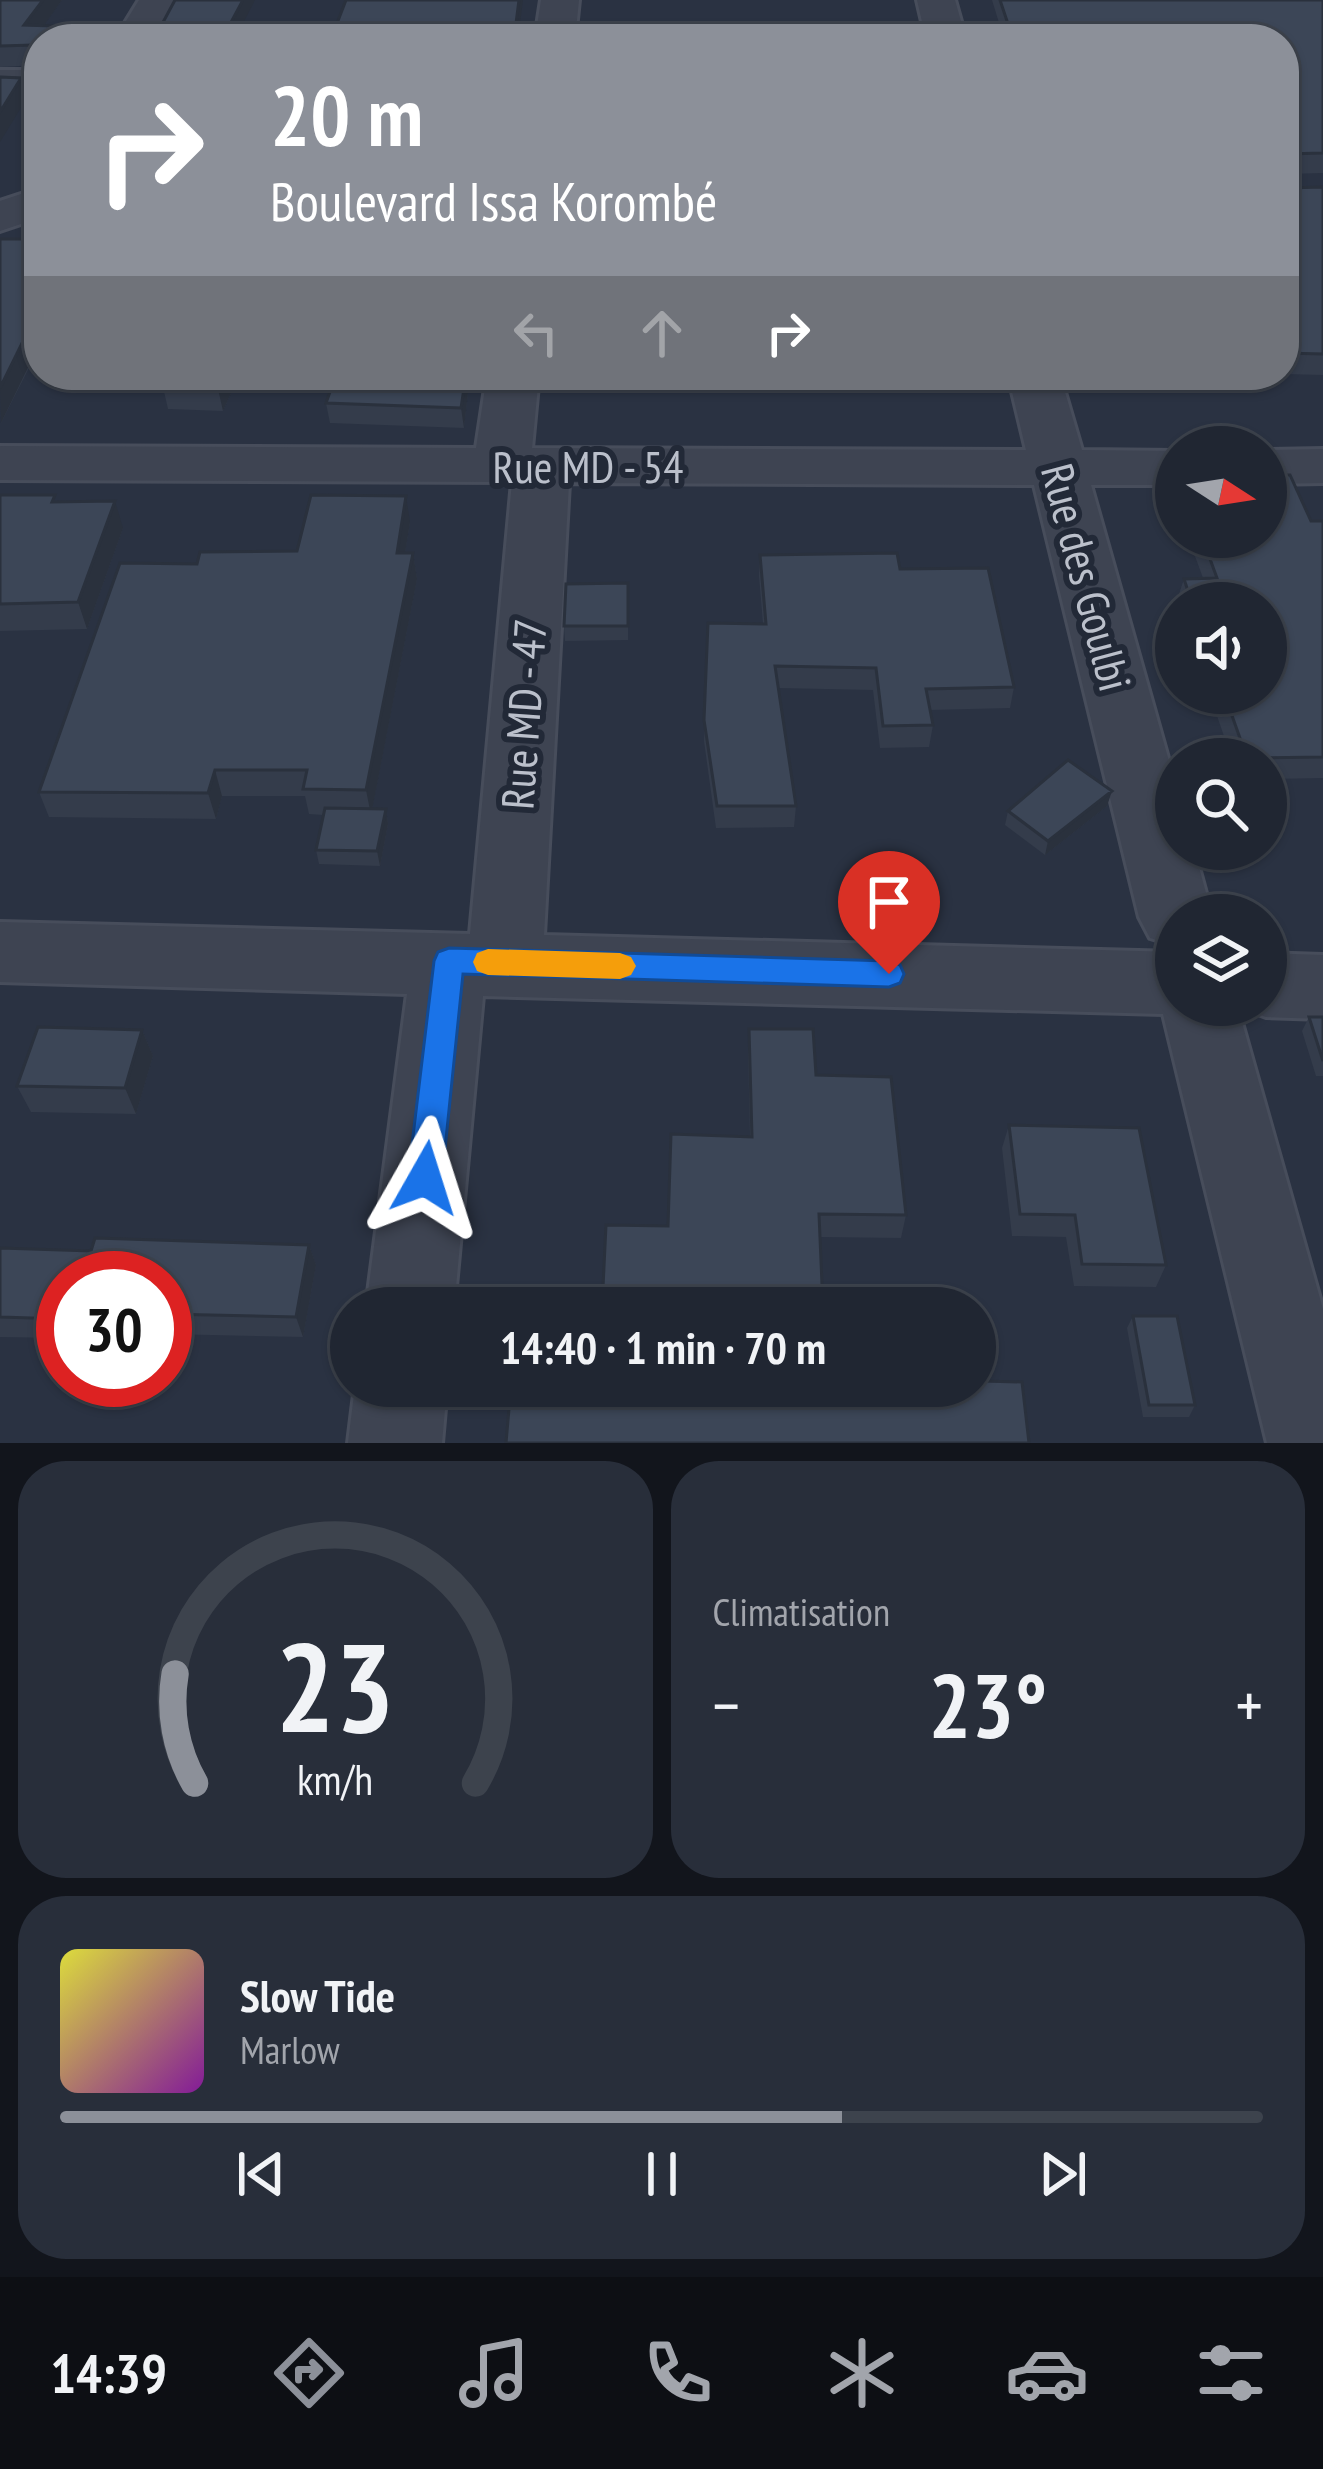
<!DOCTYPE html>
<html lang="fr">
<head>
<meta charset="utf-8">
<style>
  :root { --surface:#202632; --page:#282e3a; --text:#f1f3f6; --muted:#a2a5ac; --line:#3d434d; --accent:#8c9099 }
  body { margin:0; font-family:"PT Sans Narrow",sans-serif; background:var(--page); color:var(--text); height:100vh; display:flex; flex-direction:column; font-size:45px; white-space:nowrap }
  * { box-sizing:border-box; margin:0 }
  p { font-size:39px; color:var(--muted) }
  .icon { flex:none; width:66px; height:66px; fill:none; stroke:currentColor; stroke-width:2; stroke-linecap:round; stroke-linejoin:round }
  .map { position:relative; height:1443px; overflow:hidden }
  .panel { display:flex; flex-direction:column; gap:18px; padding:18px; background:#12151c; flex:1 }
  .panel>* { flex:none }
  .guide { position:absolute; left:24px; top:24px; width:1275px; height:366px; border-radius:48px; box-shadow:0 3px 9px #0004,0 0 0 3px var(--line); background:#8c9099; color:#fff; overflow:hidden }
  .needle { width:78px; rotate:102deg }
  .fabs { position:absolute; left:1155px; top:426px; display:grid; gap:24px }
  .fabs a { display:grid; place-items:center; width:132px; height:132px; border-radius:50%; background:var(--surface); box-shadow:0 3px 9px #0004,0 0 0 3px var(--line); font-size:60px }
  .speed { position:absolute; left:36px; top:1251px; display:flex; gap:24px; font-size:60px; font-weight:700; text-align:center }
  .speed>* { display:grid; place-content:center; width:156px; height:156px; border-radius:50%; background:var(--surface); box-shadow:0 3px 9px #0004,0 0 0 3px var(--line); line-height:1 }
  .speed .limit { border:18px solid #d22; background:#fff; color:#111 }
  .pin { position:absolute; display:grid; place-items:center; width:102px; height:102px; color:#fff; margin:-123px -51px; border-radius:50% 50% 50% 0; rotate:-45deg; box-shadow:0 0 12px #0007 }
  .pin .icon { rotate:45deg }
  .me { position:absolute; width:132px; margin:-66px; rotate:6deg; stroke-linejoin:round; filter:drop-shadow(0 0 9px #0008) }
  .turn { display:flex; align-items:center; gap:42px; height:252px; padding:0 48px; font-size:54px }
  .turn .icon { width:156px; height:156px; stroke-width:2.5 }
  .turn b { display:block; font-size:84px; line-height:102px }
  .lanes { display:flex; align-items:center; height:114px; padding:0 48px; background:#0003; justify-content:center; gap:60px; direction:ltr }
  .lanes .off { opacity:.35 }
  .big { font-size:90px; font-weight:700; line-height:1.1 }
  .panel .card { flex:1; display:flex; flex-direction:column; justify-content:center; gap:18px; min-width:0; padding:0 42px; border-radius:48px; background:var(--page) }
  .panel .dial { align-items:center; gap:0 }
  .dial svg { height:312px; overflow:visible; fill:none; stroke:var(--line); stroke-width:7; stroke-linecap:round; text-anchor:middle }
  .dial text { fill:var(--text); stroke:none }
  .song { display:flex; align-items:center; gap:36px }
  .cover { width:144px; height:144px; border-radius:18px; background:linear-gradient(135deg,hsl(60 70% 55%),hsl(290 70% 35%)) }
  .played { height:12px; border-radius:6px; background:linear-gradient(90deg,var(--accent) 65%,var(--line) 65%) }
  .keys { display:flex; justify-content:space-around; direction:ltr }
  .heat { display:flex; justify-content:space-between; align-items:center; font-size:66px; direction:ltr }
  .panel .tiles { flex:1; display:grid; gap:18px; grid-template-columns:1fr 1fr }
  .card:last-child { grid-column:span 2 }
  .trip { position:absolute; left:330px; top:1287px; width:666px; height:120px; border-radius:60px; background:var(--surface); box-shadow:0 3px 9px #0004,0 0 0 3px var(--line); font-weight:700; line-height:120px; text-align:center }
  .tabs { display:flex; height:192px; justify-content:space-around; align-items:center; background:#0d0f14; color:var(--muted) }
  .tabs .icon { width:84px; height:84px }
  .tabs .current { color:var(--accent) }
  .tabs b { font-size:54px; color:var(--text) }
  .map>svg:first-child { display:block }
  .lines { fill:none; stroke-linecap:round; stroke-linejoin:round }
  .minor-casing { stroke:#474d5b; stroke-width:6 }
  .minor { fill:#3e4452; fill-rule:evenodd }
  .wall { fill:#343c4b }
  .shaded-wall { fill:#2a313d }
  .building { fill:#3c4657; stroke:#2a313d; stroke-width:3 }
  .route { fill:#1a73e8; stroke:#114b97; stroke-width:3 }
  .slow { fill:#f59e0b }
  .labels { text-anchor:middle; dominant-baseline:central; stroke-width:12; stroke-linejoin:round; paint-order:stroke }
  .street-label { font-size:45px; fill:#bbc0cb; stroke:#222937 }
</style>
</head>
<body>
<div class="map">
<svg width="1323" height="1443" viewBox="0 0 1323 1443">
  <rect width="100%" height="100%" fill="#2a3242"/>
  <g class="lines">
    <defs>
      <path id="minor" d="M 139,0 L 177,0 L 155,39 L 115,39 Z
        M 541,0 L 579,0 L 575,39 L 535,39 Z
        M 917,0 L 955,0 L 966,39 L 926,39 Z
        M 0,70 L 39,70 L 39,94 L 0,94 Z
        M 39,188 L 39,218 L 0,231 L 0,201 Z
        M 487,375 L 539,375 L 532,448 L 1026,450 L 1008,375 L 1060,375 L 1082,450 L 1176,451 L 1176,485 L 1091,485 L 1176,786 L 1176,849 L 1194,849 L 1212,915 L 1176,915 L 1176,946 L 1150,938 L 1139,917 L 1034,485 L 569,483 L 544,935 L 1176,952 L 1176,1005 L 1237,1005 L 1323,1309 L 1323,1443 L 1267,1443 L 1163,1014 L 483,996 L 454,1308 L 366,1308 L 407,994 L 0,982 L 0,922 L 470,934 L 512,482 L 0,480 L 0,446 L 476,448 Z
        M 1323,449 L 1323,483 L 1266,484 L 1266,450 Z
        M 1266,953 L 1323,955 L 1323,1019 L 1266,1017 L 1239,1007 L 1266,1005 Z
        M 355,1386 L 447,1386 L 442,1443 L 348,1443 Z"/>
    </defs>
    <use href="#minor" class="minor-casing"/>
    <use href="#minor" class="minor"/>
  </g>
  <path class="wall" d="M 0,0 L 62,0 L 43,26 L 39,39 L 39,65 L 0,67 Z
    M 992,0 L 1323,0 L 1323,173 L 1287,174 L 1287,188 L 1323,187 L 1323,375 L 1284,374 L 1284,39 L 1004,39 Z
    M 0,239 L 39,239 L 39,348 L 1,423 Z
    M 239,375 L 223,411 L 168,409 L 163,387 Z
    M 321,375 L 470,375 L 464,428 L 330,423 L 326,403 L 332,386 L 323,386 Z
    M 0,495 L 57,502 L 123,528 L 87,629 L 0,631 Z
    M 1311,521 L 1323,521 L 1323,778 L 1266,779 L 1266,759 L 1232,759 L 1209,693 L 1266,693 L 1266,603 L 1178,603 L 1177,600 L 1184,579 L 1203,578 L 1188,537 L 1266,537 Z
    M 410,522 L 405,553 L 413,553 L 417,579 L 372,809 L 386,809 L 388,824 L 380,866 L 319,864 L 316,850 L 324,815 L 309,814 L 305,796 L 222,796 L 216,819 L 49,817 L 39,792 L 197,564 L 297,551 Z
    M 760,555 L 900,569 L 1014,687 L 1010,708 L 930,710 L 933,725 L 929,747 L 880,748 L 873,690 L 778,688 L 796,806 L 794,827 L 716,828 L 704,741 L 708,623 L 763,624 L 759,576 Z
    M 628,583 L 628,640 L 565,641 L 564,626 Z
    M 1107,806 L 1045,855 L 1005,825 L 1008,811 Z
    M 1309,1017 L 1323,1017 L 1323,1076 L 1316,1076 L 1302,1031 Z
    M 749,1029 L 816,1075 L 906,1215 L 901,1238 L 820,1237 L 668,1226 L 750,1137 L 748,1053 Z
    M 142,1030 L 153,1056 L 136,1114 L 31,1112 L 17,1086 Z
    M 1009,1125 L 1166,1265 L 1156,1287 L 1074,1286 L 1066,1237 L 1012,1236 L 1002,1148 Z
    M 309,1245 L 316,1265 L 303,1337 L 165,1334 L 165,1278 L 63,1278 L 63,1338 L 0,1337 L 0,1248 L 91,1251 Z
    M 1133,1316 L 1195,1405 L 1189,1417 L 1143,1417 L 1127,1328 Z"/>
  <path class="shaded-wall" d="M 43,0 L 62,0 L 30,45 L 24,25 Z
    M 243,0 L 255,0 L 235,39 L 229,26 Z
    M 519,0 L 523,0 L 518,39 L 514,39 Z
    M 54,26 L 58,39 L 46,39 Z
    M 21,78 L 27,98 L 0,142 L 0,112 Z
    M 31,325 L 38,347 L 1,423 L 0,388 Z
    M 224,375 L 239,375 L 223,411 L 218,389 Z
    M 466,375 L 470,375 L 464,428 L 461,408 Z
    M 406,496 L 410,522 L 401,578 L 397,553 Z
    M 115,501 L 123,528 L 87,629 L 78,602 Z
    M 413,553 L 417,579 L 371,815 L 366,790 Z
    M 215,770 L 222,796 L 216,819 L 208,793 Z
    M 1112,791 L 1107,806 L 1045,855 L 1048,841 Z
    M 386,809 L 388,824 L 380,866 L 377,851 Z
    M 142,1030 L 153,1056 L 136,1114 L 125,1088 Z
    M 309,1245 L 316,1265 L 303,1337 L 296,1317 Z"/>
  <path class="building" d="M 0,0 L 43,0 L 24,25 L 54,26 L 46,39 L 39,39 L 38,52 L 33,45 L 0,46 Z
    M 175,0 L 243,0 L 229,26 L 243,32 L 240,39 L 154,39 Z
    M 346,0 L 519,0 L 514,39 L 331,39 Z
    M 1000,0 L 1323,0 L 1323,153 L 1286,154 L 1287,188 L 1323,187 L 1323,354 L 1284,353 L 1284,39 L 1013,39 Z
    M 0,77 L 21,78 L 0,112 Z
    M 0,239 L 39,239 L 39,325 L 31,325 L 0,388 Z
    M 168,375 L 224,375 L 218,389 L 163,387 Z
    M 336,375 L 466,375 L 461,408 L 326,403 Z
    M 1266,475 L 1290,475 L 1311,521 L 1323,521 L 1323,757 L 1247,758 L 1224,693 L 1266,693 L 1266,603 L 1192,603 L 1184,579 L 1217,578 L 1202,537 L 1266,537 Z
    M 0,495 L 55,495 L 52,502 L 115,501 L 78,602 L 0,604 Z
    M 311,495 L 406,496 L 397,553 L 413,553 L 366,790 L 303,789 L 307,770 L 215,770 L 208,793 L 39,792 L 120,563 L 197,564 L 200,552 L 297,551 Z
    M 897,553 L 900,569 L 988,568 L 1014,687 L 926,689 L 933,725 L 883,726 L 876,668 L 775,666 L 796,806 L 717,806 L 704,720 L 708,623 L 766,624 L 760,555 Z
    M 628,583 L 628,626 L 564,626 L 566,584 Z
    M 1068,760 L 1112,791 L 1048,841 L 1008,811 Z
    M 325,808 L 386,809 L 377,851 L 316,850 Z
    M 1309,1017 L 1323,1017 L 1323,1061 Z
    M 38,1027 L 142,1030 L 125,1088 L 17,1086 Z
    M 749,1029 L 813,1029 L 816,1075 L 891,1077 L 906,1215 L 819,1214 L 823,1308 L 602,1308 L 606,1225 L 668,1226 L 671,1134 L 752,1137 Z
    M 1009,1125 L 1139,1128 L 1166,1265 L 1082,1264 L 1075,1215 L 1020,1214 Z
    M 95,1238 L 309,1245 L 296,1317 L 165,1314 L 165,1278 L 63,1278 L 63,1319 L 0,1317 L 0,1248 L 91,1251 Z
    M 1133,1316 L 1177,1316 L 1195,1405 L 1149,1405 Z
    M 975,1338 L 984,1381 L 1022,1382 L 1029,1443 L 506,1443 L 511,1386 L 975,1386 Z"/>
  <path class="route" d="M 449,948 L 889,961 L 900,965 L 904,974 L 900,983 L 889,987 L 463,974 L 442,1178 L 437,1189 L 425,1193 L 413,1189 L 408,1178 L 434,961 L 438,952 Z"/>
  <path class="slow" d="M 488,949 L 620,953 L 631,957 L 636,966 L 631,975 L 620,979 L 488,975 L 477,971 L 473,962 L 477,953 Z"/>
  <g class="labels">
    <g class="street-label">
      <text x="588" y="466">Rue MD - 54</text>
      <text transform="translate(1087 577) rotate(75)">Rue des Goulbi</text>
      <text transform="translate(523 714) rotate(-86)">Rue MD - 47</text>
    </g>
  </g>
</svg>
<div class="fabs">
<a><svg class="needle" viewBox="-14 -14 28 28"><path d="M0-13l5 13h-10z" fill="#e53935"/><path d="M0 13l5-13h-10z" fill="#a2a5ac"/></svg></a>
<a><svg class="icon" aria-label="sound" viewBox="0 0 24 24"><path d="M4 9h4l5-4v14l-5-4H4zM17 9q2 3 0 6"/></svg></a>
<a><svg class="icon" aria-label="search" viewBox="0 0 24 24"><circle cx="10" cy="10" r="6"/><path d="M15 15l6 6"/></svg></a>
<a><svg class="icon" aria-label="layers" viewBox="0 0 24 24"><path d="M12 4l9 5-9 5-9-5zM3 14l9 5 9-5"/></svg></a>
</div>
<div class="speed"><div class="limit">30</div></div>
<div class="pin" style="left:889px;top:974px;background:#d93025"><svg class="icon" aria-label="arrive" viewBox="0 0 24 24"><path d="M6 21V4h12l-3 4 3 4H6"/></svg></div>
<svg class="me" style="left:425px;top:1178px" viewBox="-20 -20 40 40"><path d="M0-17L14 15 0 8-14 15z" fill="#1a73e8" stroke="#fff" stroke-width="4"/></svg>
<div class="trip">14:40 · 1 min · 70 m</div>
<div class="guide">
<div class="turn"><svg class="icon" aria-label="right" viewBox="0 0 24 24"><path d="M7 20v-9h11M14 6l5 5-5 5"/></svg><div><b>20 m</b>Boulevard Issa Korombé</div></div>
<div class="lanes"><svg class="icon off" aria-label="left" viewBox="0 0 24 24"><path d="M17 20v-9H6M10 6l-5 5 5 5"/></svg><svg class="icon off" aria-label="ahead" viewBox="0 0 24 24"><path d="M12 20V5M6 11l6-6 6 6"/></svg><svg class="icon" aria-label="right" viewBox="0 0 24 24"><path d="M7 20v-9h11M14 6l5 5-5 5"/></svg></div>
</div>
</div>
<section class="panel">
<div class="tiles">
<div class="card dial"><svg viewBox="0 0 100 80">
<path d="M14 69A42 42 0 1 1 86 69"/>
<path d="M14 69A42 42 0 0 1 9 41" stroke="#8c9099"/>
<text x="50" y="56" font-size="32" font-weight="700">23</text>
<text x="50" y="72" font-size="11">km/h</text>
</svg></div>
<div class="card"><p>Climatisation</p>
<div class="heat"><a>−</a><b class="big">23°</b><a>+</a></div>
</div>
<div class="card">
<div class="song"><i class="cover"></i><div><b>Slow Tide</b><p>Marlow</p></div></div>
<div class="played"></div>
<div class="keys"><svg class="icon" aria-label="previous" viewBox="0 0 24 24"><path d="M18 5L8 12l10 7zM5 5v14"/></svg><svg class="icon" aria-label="pause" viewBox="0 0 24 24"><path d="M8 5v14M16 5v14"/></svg><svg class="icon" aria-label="next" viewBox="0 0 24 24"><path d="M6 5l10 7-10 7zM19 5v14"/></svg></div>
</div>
</div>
</section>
<nav class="tabs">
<b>14:39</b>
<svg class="icon current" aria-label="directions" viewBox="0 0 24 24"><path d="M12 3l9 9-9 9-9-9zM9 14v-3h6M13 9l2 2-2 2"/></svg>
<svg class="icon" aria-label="music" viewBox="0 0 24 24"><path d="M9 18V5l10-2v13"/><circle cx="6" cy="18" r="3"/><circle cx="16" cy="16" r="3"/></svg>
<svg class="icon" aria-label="phone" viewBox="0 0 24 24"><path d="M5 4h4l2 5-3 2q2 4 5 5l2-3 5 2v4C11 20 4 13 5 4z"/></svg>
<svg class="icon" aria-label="climate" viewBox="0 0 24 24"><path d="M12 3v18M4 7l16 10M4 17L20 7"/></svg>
<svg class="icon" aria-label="car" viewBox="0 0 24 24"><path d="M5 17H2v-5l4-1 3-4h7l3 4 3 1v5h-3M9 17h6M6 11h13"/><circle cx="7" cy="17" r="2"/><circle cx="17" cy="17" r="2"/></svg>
<svg class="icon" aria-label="filters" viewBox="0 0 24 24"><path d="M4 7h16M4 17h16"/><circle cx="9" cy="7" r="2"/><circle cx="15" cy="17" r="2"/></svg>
</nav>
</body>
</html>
